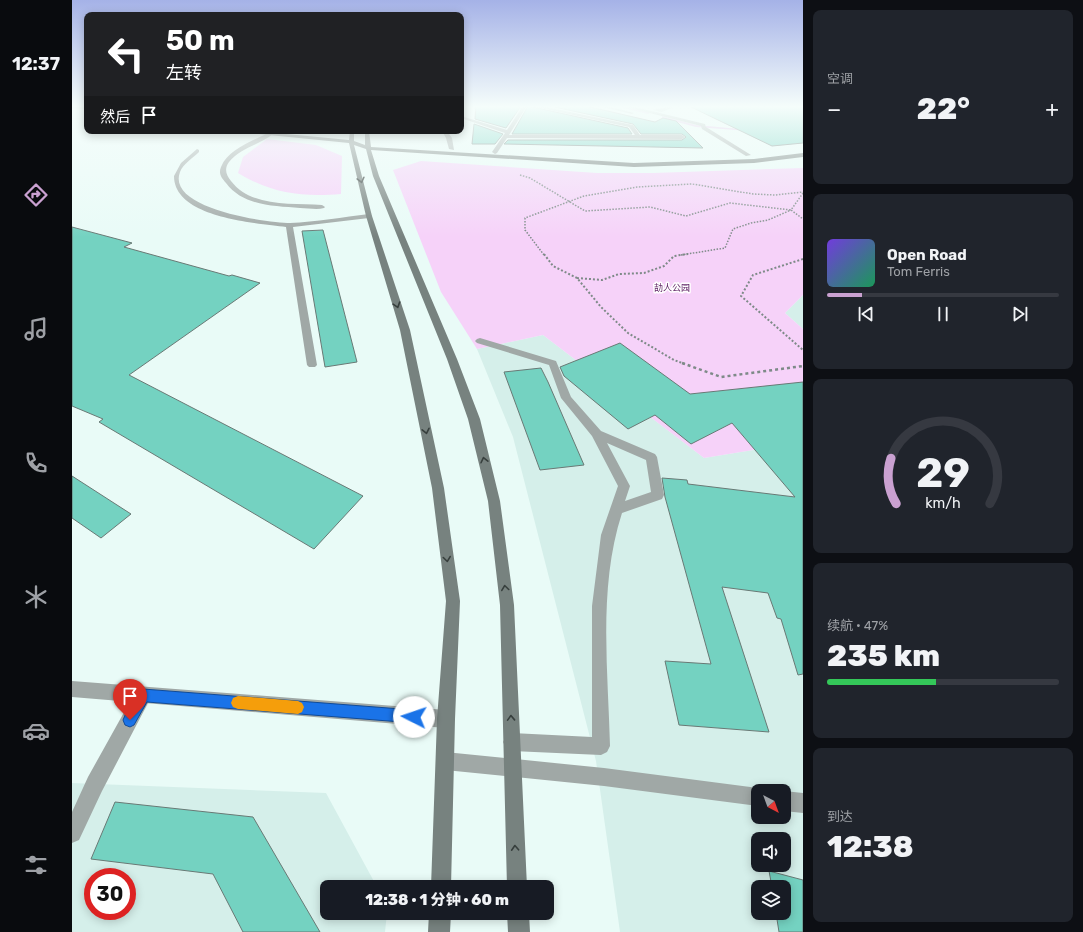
<!DOCTYPE html>
<html lang="zh">
<head>
<meta charset="utf-8">
<style>
  :root { --surface:#171b24; --page:#20242c; --text:#f1f3f6; --muted:#9ea1a6; --line:#363941; --accent:#caa1d1 }
  body { margin:0; font-family:Rubik,"Noto Sans SC",sans-serif; background:var(--page); color:var(--text); height:100vh; display:flex; flex-direction:column; font-size:15px; white-space:nowrap }
  * { box-sizing:border-box; margin:0 }
  p { font-size:13px; color:var(--muted) }
  .icon { flex:none; width:22px; height:22px; fill:none; stroke:currentColor; stroke-width:2; stroke-linecap:round; stroke-linejoin:round }
  .map { position:relative; flex:1; overflow:hidden }
  .side { display:flex; flex-direction:column; gap:10px; padding:10px; background:#0d0f14; width:280px }
  .side>* { flex:none }
  .guide { position:absolute; left:12px; top:12px; width:380px; height:122px; border-radius:8px; box-shadow:0 2px 10px #0003; background:#202124; color:#fff; overflow:hidden }
  .needle { width:26px; rotate:139deg }
  .controls { position:absolute; left:679px; top:784px; display:grid; gap:8px }
  .controls a { display:grid; place-items:center; width:40px; height:40px; border-radius:8px; background:var(--surface); box-shadow:0 2px 10px #0003; font-size:20px }
  .speed { position:absolute; left:12px; top:868px; display:flex; gap:8px; font-size:20px; font-weight:700; text-align:center }
  .speed>* { display:grid; place-content:center; width:52px; height:52px; border-radius:50%; background:var(--surface); box-shadow:0 2px 10px #0003; line-height:1 }
  .speed .limit { border:6px solid #d22; background:#fff; color:#111 }
  .pin { position:absolute; display:grid; place-items:center; width:34px; height:34px; color:#fff; margin:-41px -17px; border-radius:50% 50% 50% 0; rotate:-45deg; box-shadow:0 0 4px #0007 }
  .pin .icon { rotate:45deg }
  .me { position:absolute; width:44px; margin:-22px; rotate:274deg; stroke-linejoin:round; filter:drop-shadow(0 0 3px #0008) }
  .turn { display:flex; align-items:center; gap:14px; height:84px; padding:0 16px; font-size:18px }
  .turn .icon { width:52px; height:52px; stroke-width:2.5 }
  .turn b { display:block; font-size:28px; line-height:34px }
  .then { display:flex; align-items:center; height:38px; padding:0 16px; background:#0003; gap:8px; font-size:15px }
  .big { font-size:30px; font-weight:800; line-height:1.1 }
  .side .card { flex:1; display:flex; flex-direction:column; justify-content:center; gap:6px; min-width:0; padding:0 14px; border-radius:8px; background:var(--page) }
  .side .dial { align-items:center; gap:0 }
  .dial svg { height:104px; overflow:visible; fill:none; stroke:var(--line); stroke-width:7; stroke-linecap:round; text-anchor:middle }
  .dial text { fill:var(--text); stroke:none }
  .song { display:flex; align-items:center; gap:12px }
  .cover { width:48px; height:48px; border-radius:6px; background:linear-gradient(135deg,hsl(260 70% 55%),hsl(150 70% 35%)) }
  .played { height:4px; border-radius:2px; background:linear-gradient(90deg,var(--accent) 15%,var(--line) 15%) }
  .keys { display:flex; justify-content:space-around; direction:ltr }
  .heat { display:flex; justify-content:space-between; align-items:center; font-size:22px; direction:ltr }
  .charge { height:6px; border-radius:3px; background:linear-gradient(90deg,#34c759 47%,var(--line) 0) }
  .trip { position:absolute; left:248px; top:880px; width:234px; height:40px; border-radius:8px; background:var(--surface); box-shadow:0 2px 10px #0003; font-weight:800; line-height:40px; text-align:center }
  main { display:flex; flex:1; min-height:0 }
  .dock { display:flex; flex-direction:column; width:72px; justify-content:space-around; align-items:center; background:#090b0e; color:var(--muted) }
  .dock .icon { width:28px; height:28px }
  .dock .current { color:var(--accent) }
  .dock b { font-size:18px; color:var(--text) }
  .map>svg:first-child { display:block }
  .built { fill:#d5efea; fill-rule:evenodd }
  .green { fill:#f6d2f9 }
  .lines { fill:none; stroke-linecap:round; stroke-linejoin:round }
  .stream { fill:#e1aee5; fill-rule:evenodd }
  .building { fill:#74d2c1; stroke:#697975 }
  .path-far2 { stroke:#7e8a88; stroke-width:1.5; stroke-dasharray:1.5 1.5; stroke-linecap:butt }
  .path-far1 { stroke:#7e8a88; stroke-width:2; stroke-dasharray:2 2; stroke-linecap:butt }
  .path { stroke:#7e8a88; stroke-width:2.5; stroke-dasharray:3 3; stroke-linecap:butt }
  .lane { fill:#a0a8a6; fill-rule:evenodd }
  .street { fill:#a0a8a6; fill-rule:evenodd }
  .secondary { fill:#77827f; fill-rule:evenodd }
  .oneway { stroke:#373f3d }
  .route { fill:#1a73e8; stroke:#114b97 }
  .slow { fill:#f59e0b }
  .labels { text-anchor:middle; dominant-baseline:central; stroke-width:3; stroke-linejoin:round; paint-order:stroke }
  .far-park-label { font-size:9px; fill:#622768; stroke:#fff }
</style>
</head>
<body>
<main>
<nav class="dock">
<b>12:37</b>
<svg class="icon current" aria-label="directions" viewBox="0 0 24 24"><path d="M12 3l9 9-9 9-9-9zM9 14v-3h6M13 9l2 2-2 2"/></svg>
<svg class="icon" aria-label="music" viewBox="0 0 24 24"><path d="M9 18V5l10-2v13"/><circle cx="6" cy="18" r="3"/><circle cx="16" cy="16" r="3"/></svg>
<svg class="icon" aria-label="phone" viewBox="0 0 24 24"><path d="M5 4h4l2 5-3 2q2 4 5 5l2-3 5 2v4C11 20 4 13 5 4z"/></svg>
<svg class="icon" aria-label="climate" viewBox="0 0 24 24"><path d="M12 3v18M4 7l16 10M4 17L20 7"/></svg>
<svg class="icon" aria-label="car" viewBox="0 0 24 24"><path d="M5 17H2v-5l4-1 3-4h7l3 4 3 1v5h-3M9 17h6M6 11h13"/><circle cx="7" cy="17" r="2"/><circle cx="17" cy="17" r="2"/></svg>
<svg class="icon" aria-label="filters" viewBox="0 0 24 24"><path d="M4 7h16M4 17h16"/><circle cx="9" cy="7" r="2"/><circle cx="15" cy="17" r="2"/></svg>
</nav>
<div class="map">
<svg width="731" height="932" viewBox="0 0 731 932">
  <rect width="100%" height="100%" fill="#e9fbf7"/>
  <path class="built" d="M 731,295 L 731,329 L 713,313 Z
    M 471,335 L 632,458 L 731,442 L 731,932 L 548,932 L 524,761 L 441,437 L 405,349 ZM 686,791 L 712,791 L 712,817 L 686,817 ZM 686,839 L 712,839 L 712,865 L 686,865 ZM 686,887 L 712,887 L 712,913 L 686,913 Z
    M 0,783 L 254,793 L 305,887 L 255,887 L 255,913 L 315,913 L 313,932 L 0,932 ZM 21,877 L 55,877 L 55,911 L 21,911 Z"/>
  <path class="green" d="M 195,139 L 244,145 L 270,156 L 269,194 C 230,197 201,194 166,173 L 171,157 Z
    M 349,161 L 525,173 L 581,173 L 731,168 L 731,295 L 713,313 L 731,329 L 731,442 L 632,458 L 471,335 L 405,349 L 369,292 L 321,170 Z"/>
  <g class="lines">
    <path class="stream" d="M 549,106 L 576,112 L 578,113 L 576,114 L 543,106 Z
      M 590,116 L 624,125 L 679,130 L 677,131 L 624,127 L 590,118 Z"/>
  </g>
  <path class="building" d="M 404,106 L 449,106 L 434,128 L 403,119 Z
    M 456,106 L 556,128 L 560,134 L 440,134 Z
    M 478,106 L 514,106 L 583,122 L 591,118 L 604,121 L 631,148 L 432,144 L 436,140 L 610,140 L 614,137 L 610,134 L 569,134 L 561,124 Z
    M 617,106 L 731,106 L 731,143 L 700,146 Z
    M 402,124 L 431,134 L 423,144 L 400,144 Z
    M 0,227 L 60,243 L 52,247 L 157,276 L 160,275 L 188,283 L 57,375 L 291,496 L 242,549 L 27,422 L 31,419 L 0,406 Z
    M 251,230 L 285,362 L 253,367 L 230,231 Z
    M 548,343 L 618,394 L 731,382 L 731,674 L 726,675 L 709,619 L 705,618 L 696,593 L 650,587 L 697,732 L 607,725 L 593,661 L 639,664 L 593,497 L 590,478 L 615,480 L 616,484 L 723,497 L 660,423 L 619,444 L 583,415 L 556,429 L 492,376 L 488,367 Z
    M 469,368 L 476,382 L 512,465 L 468,470 L 432,372 Z
    M 0,476 L 59,514 L 29,538 L 0,518 Z
    M 43,802 L 181,817 L 248,932 L 171,932 L 141,874 L 19,859 Z
    M 697,871 L 731,880 L 731,932 L 707,932 L 704,913 L 712,913 L 712,887 L 700,887 Z"/>
  <g class="lines">
    <path class="path-far2" d="M 448,175 L 458,178 L 513,211 L 578,207 L 614,216 L 658,203 L 719,210
      M 731,193 L 719,210 L 731,219
      M 472,255 L 453,230 L 453,218 L 512,196 L 565,187 L 620,184 L 681,194 L 703,195 L 731,192
      M 609,255 L 653,248 L 661,229 L 679,223 L 696,220 L 719,210"/>
    <path class="path-far1" d="M 472,254 L 481,266 L 505,278 L 529,307 L 556,333 L 602,360 L 613,364
      M 731,259 L 681,275 L 669,296 L 731,350
      M 505,278 L 530,280 L 547,274 L 572,273 L 592,266 L 602,256 L 616,254"/>
    <path class="path" d="M 610,363 L 649,377 L 731,366"/>
    <path class="lane" d="M 451,106 L 455,106 L 437,135 L 563,135 L 557,127 L 459,106 L 469,106 L 561,125 L 568,135 L 610,135 L 613,137 L 610,139 L 435,138 L 425,153 L 423,154 L 420,152 L 433,133 L 389,118 L 389,116 L 435,130 Z
      M 526,106 L 535,106 L 562,113 L 560,114 Z
      M 550,106 L 559,106 L 633,124 L 634,128 L 630,129 L 629,126 Z
      M 598,106 L 604,106 L 590,112 L 581,110 C 583,109 592,108 598,106 Z
      M 370,131 L 375,131 L 380,138 L 382,150 L 377,149 L 374,138 Z
      M 196,133 L 201,134 C 187,145 168,148 157,162 C 152,169 154,175 159,181 C 180,208 220,203 250,205 L 253,207 L 252,208 C 245,210 236,208 228,208 C 202,206 171,206 154,183 C 150,178 146,174 149,167 C 156,149 181,141 196,133 Z
      M 125,149 L 127,150 L 127,152 C 121,158 111,164 108,172 C 94,209 196,223 218,223 C 244,222 271,217 297,214 L 300,216 L 297,218 L 221,227 L 245,365 L 243,367 L 237,367 L 235,365 L 214,227 C 184,223 102,218 102,176 L 109,163 Z
      M 71,687 L 77,689 L 79,695 L 77,701 L 30,791 L 7,840 L 0,843 L 0,812 L 16,777 L 65,689 Z
      M 373,752 L 532,768 L 686,788 L 693,791 L 686,791 L 686,806 L 532,786 L 373,770 L 367,767 L 364,761 L 367,755 Z
      M 712,791 L 731,793 L 731,813 L 712,811 Z"/>
    <path class="street" d="M 630,127 L 634,127 L 679,155 L 674,156 L 630,129 Z
      M 408,338 L 484,361 L 499,397 L 529,431 L 583,454 L 585,457 L 592,495 L 590,499 L 550,513 C 526,587 536,669 538,746 L 535,752 L 529,755 L 440,751 L 434,748 L 431,742 L 434,736 L 440,733 L 520,737 L 520,606 L 529,535 L 546,486 L 520,436 L 489,398 L 477,365 L 405,343 L 403,341 L 405,339 ZM 535,443 L 574,460 L 579,492 L 553,501 L 558,486 Z
      M 0,681 L 374,710 L 380,713 L 383,719 L 380,725 L 374,728 L 0,697 Z"/>
    <path class="secondary" d="M 0,106 L 15,107 L 15,109 L 0,108 Z
      M 166,131 L 183,131 L 277,140 L 278,131 L 282,131 L 282,141 L 293,145 L 293,131 L 297,131 L 299,147 L 562,163 L 682,159 L 731,153 L 731,157 L 682,163 L 562,167 L 299,150 L 307,176 L 385,359 L 408,419 L 428,501 L 442,605 L 455,887 L 435,887 L 428,605 L 416,501 L 396,419 L 375,359 L 301,176 L 294,149 L 282,145 L 300,216 L 338,330 L 372,488 L 388,601 L 383,719 L 379,887 L 359,887 L 365,719 L 374,601 L 360,488 L 328,330 L 294,216 L 277,143 L 168,132 Z
      M 357,913 L 379,913 L 378,932 L 356,932 Z
      M 435,913 L 457,913 L 458,932 L 436,932 Z"/>
  </g>
  <defs><path id="oneway-chevron" d="M-2-3.5L2.5 0L-2 3.5" fill="none" stroke-width="1.6" stroke-linecap="round" stroke-linejoin="round"/></defs>
  <g class="oneway">
    <use href="#oneway-chevron" transform="translate(289 180) rotate(76)"/>
    <use href="#oneway-chevron" transform="translate(325 305) rotate(72)"/>
    <use href="#oneway-chevron" transform="translate(354 431) rotate(78)"/>
    <use href="#oneway-chevron" transform="translate(412 460) rotate(-103)"/>
    <use href="#oneway-chevron" transform="translate(375 559) rotate(82)"/>
    <use href="#oneway-chevron" transform="translate(433 588) rotate(-98)"/>
    <use href="#oneway-chevron" transform="translate(439 718) rotate(-92)"/>
    <use href="#oneway-chevron" transform="translate(443 848) rotate(-93)"/>
  </g>
  <linearGradient id="sky" x2="0" y2="1"><stop stop-color="#a5b2e7"/><stop offset="0.45" stop-color="#f5fdfb"/><stop offset="1" stop-color="#f5fdfb" stop-opacity="0"/></linearGradient>
  <rect width="731" height="237" fill="url(#sky)"/>
  <path class="route" d="M 71,689 L 342,710 L 347,712 L 349,717 L 347,721 L 342,723 L 75,702 L 62,725 L 58,727 L 53,725 L 51,720 C 55,711 62,693 71,689 Z"/>
  <path class="slow" d="M 166,696 L 226,701 L 230,703 L 232,707 L 230,712 L 226,714 L 166,709 L 161,707 L 159,703 L 161,698 Z"/>
  <g class="labels">
    <g class="far-park-label">
      <text x="600" y="288">劼人公园</text>
    </g>
  </g>
</svg>
<div class="controls">
<a><svg class="needle" viewBox="-14 -14 28 28"><path d="M0-13l5 13h-10z" fill="#e53935"/><path d="M0 13l5-13h-10z" fill="#9ea1a6"/></svg></a>
<a><svg class="icon" aria-label="sound" viewBox="0 0 24 24"><path d="M4 9h4l5-4v14l-5-4H4zM17 9q2 3 0 6"/></svg></a>
<a><svg class="icon" aria-label="layers" viewBox="0 0 24 24"><path d="M12 4l9 5-9 5-9-5zM3 14l9 5 9-5"/></svg></a>
</div>
<div class="speed"><div class="limit">30</div></div>
<div class="pin" style="left:58px;top:720px;background:#d93025"><svg class="icon" aria-label="arrive" viewBox="0 0 24 24"><path d="M6 21V4h12l-3 4 3 4H6"/></svg></div>
<svg class="me" style="left:342px;top:717px" viewBox="-20 -20 40 40"><circle r="19" fill="#fff"/><path d="M0-13L10 11 0 6-10 11z" fill="#1a73e8"/></svg>
<div class="trip">12:38 · 1 分钟 · 60 m</div>
<div class="guide">
<div class="turn"><svg class="icon" aria-label="left" viewBox="0 0 24 24"><path d="M17 20v-9H6M10 6l-5 5 5 5"/></svg><div><b>50 m</b>左转</div></div>
<div class="then">然后<svg class="icon" aria-label="arrive" viewBox="0 0 24 24"><path d="M6 21V4h12l-3 4 3 4H6"/></svg></div>
</div>
</div>
<section class="side">
<div class="card"><p>空调</p>
<div class="heat"><a>−</a><b class="big">22°</b><a>+</a></div>
</div>
<div class="card">
<div class="song"><i class="cover"></i><div><b>Open Road</b><p>Tom Ferris</p></div></div>
<div class="played"></div>
<div class="keys"><svg class="icon" aria-label="previous" viewBox="0 0 24 24"><path d="M18 5L8 12l10 7zM5 5v14"/></svg><svg class="icon" aria-label="pause" viewBox="0 0 24 24"><path d="M8 5v14M16 5v14"/></svg><svg class="icon" aria-label="next" viewBox="0 0 24 24"><path d="M6 5l10 7-10 7zM19 5v14"/></svg></div>
</div>
<div class="card dial"><svg viewBox="0 0 100 80">
<path d="M14 69A42 42 0 1 1 86 69"/>
<path d="M14 69A42 42 0 0 1 10 34" stroke="#caa1d1"/>
<text x="50" y="56" font-size="32" font-weight="700">29</text>
<text x="50" y="72" font-size="11">km/h</text>
</svg></div>
<div class="card"><p>续航 · 47%</p><b class="big">235 km</b><div class="charge"></div></div>
<div class="card"><p>到达</p><b class="big">12:38</b></div>
</section>
</main>
</body>
</html>
